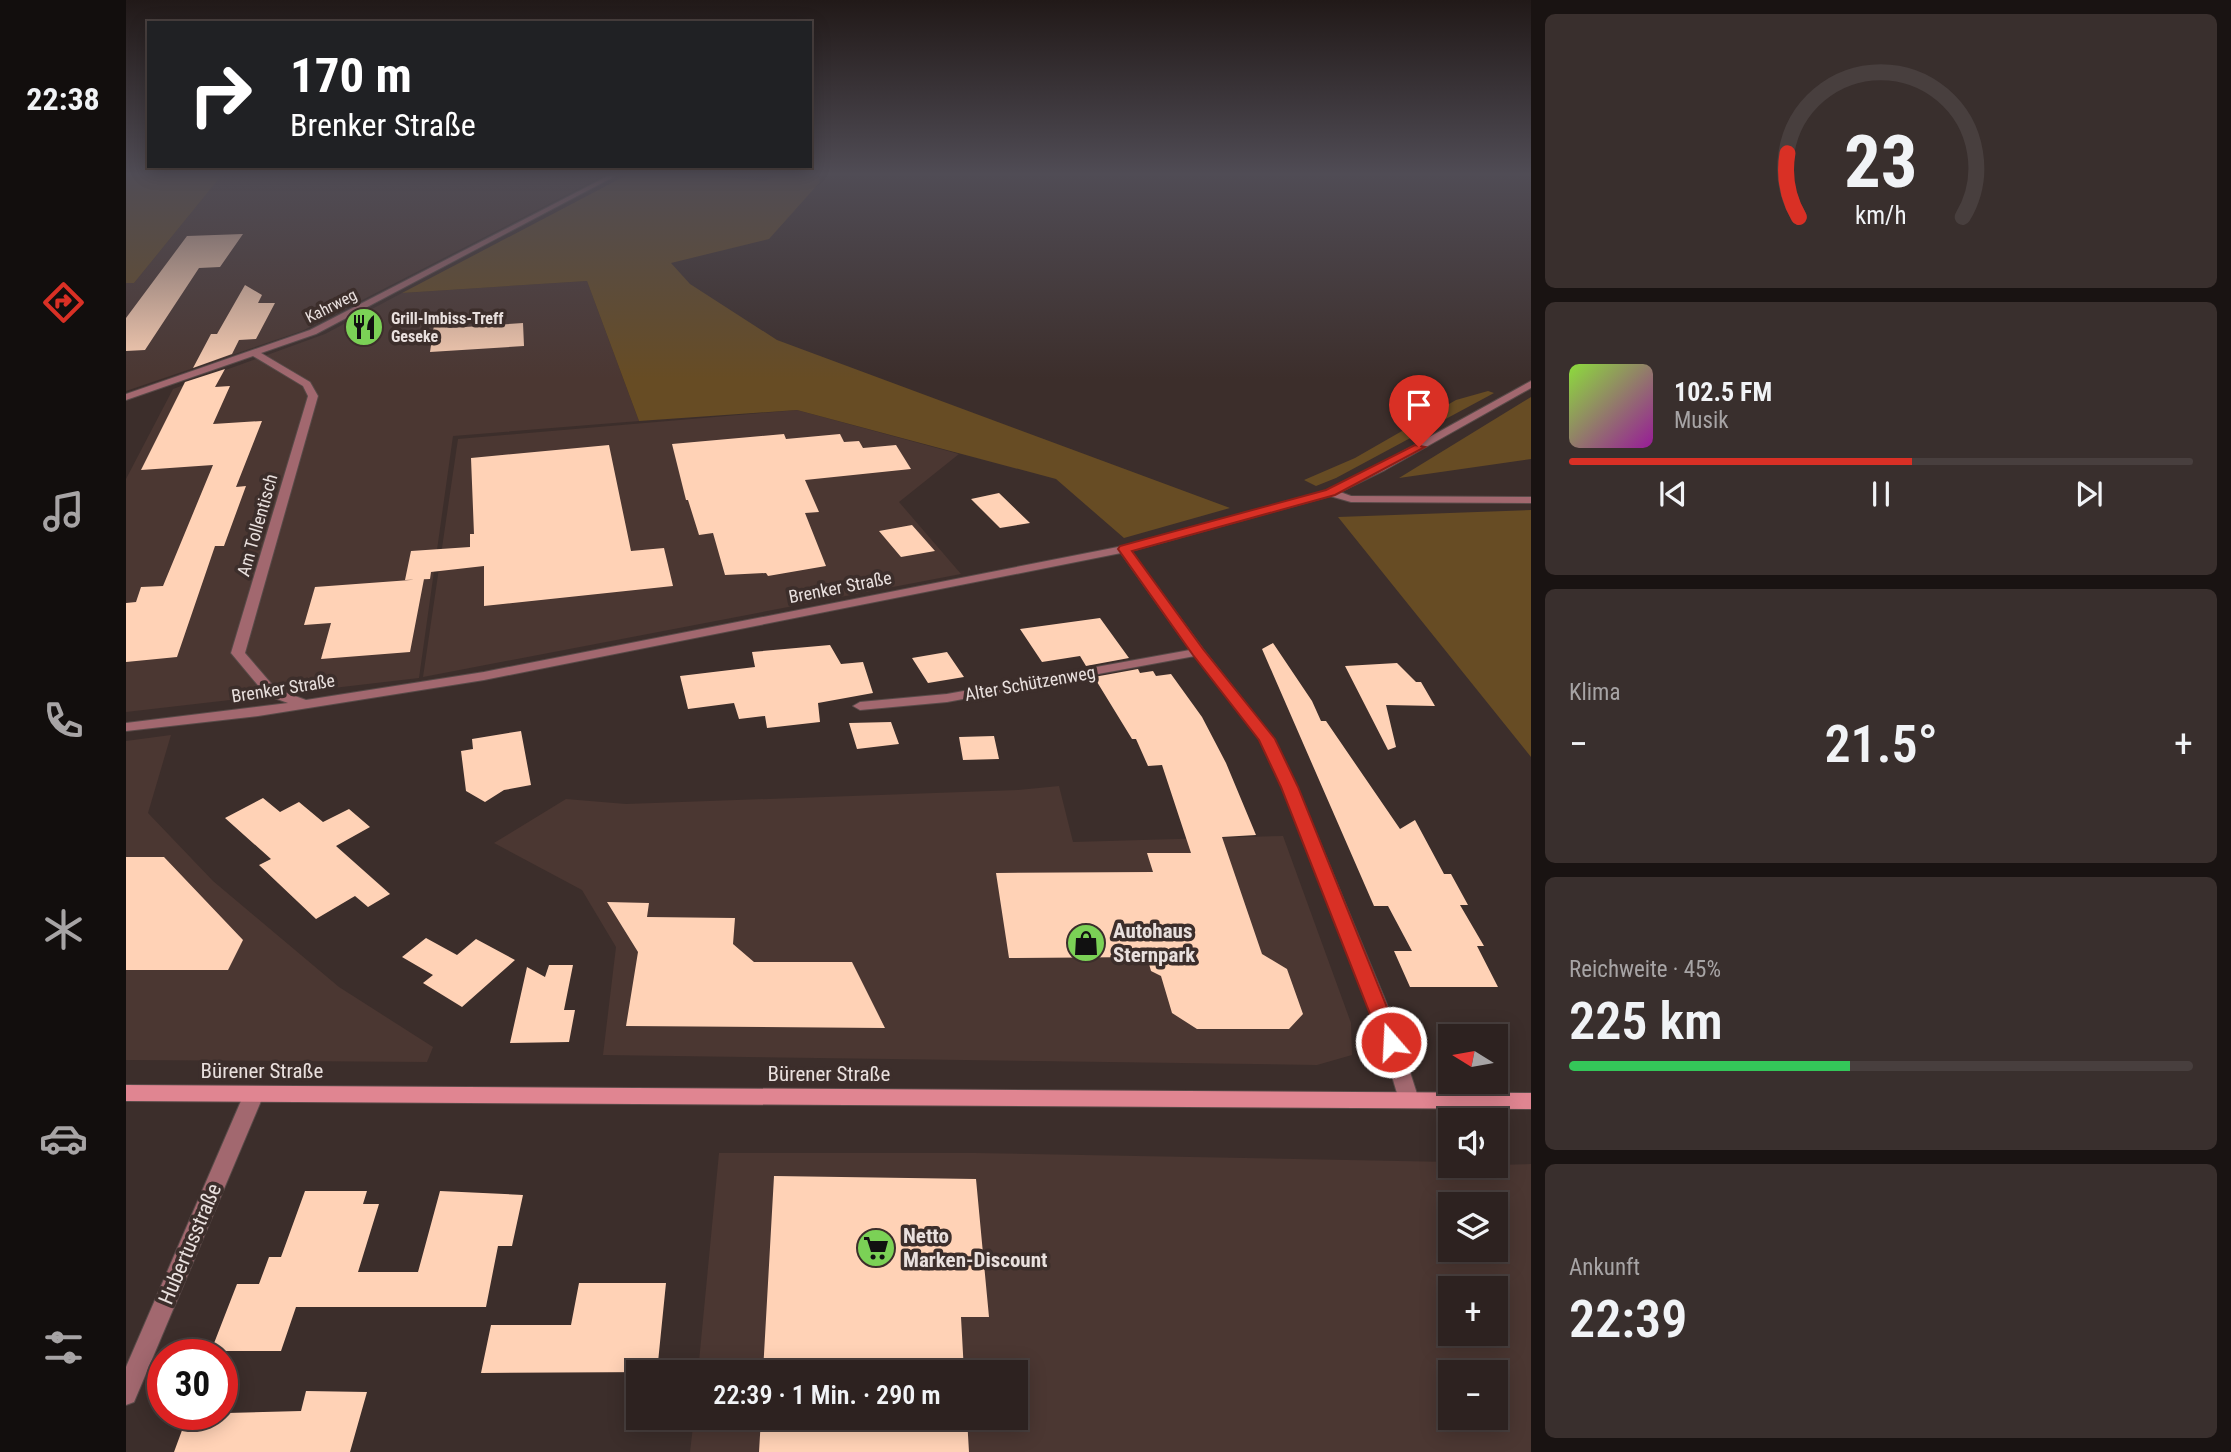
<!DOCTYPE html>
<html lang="de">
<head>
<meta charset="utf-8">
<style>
  :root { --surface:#2d2220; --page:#392f2d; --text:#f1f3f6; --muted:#a7a4a5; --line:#483f3e; --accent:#d93025 }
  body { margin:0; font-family:"Roboto Condensed",sans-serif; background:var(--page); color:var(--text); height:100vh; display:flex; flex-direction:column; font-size:26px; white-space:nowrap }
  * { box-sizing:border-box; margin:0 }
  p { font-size:23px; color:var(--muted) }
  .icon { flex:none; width:38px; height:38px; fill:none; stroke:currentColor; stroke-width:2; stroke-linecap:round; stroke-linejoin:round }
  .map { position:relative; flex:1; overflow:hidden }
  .drawer { display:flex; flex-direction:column; gap:14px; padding:14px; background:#191312; width:700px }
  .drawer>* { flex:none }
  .banner { position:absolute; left:21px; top:21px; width:665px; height:147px; border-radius:0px; box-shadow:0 4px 18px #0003,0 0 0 2px var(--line); background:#202124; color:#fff; overflow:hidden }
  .needle { width:46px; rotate:281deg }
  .tools { position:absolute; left:1312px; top:1024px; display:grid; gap:14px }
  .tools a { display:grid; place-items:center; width:70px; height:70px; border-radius:0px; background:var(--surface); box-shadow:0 4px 18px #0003,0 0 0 2px var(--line); font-size:35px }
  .speed { position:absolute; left:21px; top:1339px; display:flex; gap:14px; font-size:35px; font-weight:700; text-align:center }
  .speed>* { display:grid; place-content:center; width:91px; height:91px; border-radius:50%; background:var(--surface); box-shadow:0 4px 18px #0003,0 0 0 2px var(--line); line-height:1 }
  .speed .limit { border:10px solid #d22; background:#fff; color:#111 }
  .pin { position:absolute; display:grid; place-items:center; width:60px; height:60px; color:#fff; margin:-72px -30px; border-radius:50% 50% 50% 0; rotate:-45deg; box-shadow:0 0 7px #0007 }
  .pin .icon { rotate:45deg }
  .me { position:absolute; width:77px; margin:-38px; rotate:341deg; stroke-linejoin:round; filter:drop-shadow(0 0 5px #0008) }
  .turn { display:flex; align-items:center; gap:24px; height:147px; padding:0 28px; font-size:32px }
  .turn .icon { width:91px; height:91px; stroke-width:2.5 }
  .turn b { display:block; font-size:49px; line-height:60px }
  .big { font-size:52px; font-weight:600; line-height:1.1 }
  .drawer .widget { flex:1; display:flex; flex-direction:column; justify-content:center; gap:10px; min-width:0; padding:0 24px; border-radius:10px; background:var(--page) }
  .drawer .dial { align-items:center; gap:0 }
  .dial svg { height:182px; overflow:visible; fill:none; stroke:var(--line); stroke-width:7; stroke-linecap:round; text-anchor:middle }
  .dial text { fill:var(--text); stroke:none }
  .song { display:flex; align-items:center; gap:21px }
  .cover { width:84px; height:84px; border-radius:10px; background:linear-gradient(135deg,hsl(90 70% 55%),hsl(300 70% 35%)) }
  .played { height:7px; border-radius:4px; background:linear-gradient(90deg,var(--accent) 55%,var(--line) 55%) }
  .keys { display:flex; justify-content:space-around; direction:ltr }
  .heat { display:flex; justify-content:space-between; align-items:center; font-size:38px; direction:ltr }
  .charge { height:10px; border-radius:5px; background:linear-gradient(90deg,#34c759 45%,var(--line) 0) }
  .trip { position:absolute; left:500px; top:1360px; width:402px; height:70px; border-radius:0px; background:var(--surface); box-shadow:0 4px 18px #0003,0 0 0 2px var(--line); font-weight:600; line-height:70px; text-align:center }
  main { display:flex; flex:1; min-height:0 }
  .tabs { display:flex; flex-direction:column; width:126px; justify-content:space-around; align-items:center; background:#120e0d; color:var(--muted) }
  .tabs .icon { width:49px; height:49px }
  .tabs .current { color:var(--accent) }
  .tabs b { font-size:32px; color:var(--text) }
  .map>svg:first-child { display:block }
  .built { fill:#4b3732; fill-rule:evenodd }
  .green { fill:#674c24 }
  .building { fill:#ffd2b6 }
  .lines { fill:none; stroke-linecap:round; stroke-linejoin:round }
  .street-casing { stroke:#584a48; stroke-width:2 }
  .secondary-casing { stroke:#584a48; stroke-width:2 }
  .street { fill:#a2686f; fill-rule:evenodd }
  .secondary { fill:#e08591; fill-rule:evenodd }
  .route { fill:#d93025; stroke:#8d1f18; stroke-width:2 }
  .labels { text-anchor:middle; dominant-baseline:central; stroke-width:7; stroke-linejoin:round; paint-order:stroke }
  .far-street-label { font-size:16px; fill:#e9e0de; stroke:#3c2e2b }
  .far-poi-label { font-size:16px; font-weight:bold; fill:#e9e0de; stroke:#3c2e2b; text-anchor:start }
  .street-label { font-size:18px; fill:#e9e0de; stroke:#3c2e2b }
  .near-poi-label { font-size:21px; font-weight:bold; fill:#e9e0de; stroke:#3c2e2b; text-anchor:start }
  .near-street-label { font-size:21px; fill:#e9e0de; stroke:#3c2e2b }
</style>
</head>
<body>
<main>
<nav class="tabs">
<b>22:38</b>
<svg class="icon current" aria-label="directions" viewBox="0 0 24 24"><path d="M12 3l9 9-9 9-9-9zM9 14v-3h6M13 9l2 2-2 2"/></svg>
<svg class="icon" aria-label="music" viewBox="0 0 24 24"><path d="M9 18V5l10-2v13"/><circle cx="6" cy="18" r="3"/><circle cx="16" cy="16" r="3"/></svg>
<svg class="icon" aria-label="phone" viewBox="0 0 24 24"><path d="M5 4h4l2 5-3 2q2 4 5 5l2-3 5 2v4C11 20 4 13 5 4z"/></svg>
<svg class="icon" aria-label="climate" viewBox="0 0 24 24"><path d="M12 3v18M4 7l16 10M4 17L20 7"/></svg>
<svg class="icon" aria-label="car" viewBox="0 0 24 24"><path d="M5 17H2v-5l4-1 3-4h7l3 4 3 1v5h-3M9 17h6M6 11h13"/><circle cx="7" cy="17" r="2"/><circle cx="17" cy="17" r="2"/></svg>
<svg class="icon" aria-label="filters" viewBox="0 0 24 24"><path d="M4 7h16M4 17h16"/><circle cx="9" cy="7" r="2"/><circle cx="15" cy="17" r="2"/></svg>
</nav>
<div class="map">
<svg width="1405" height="1452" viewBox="0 0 1405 1452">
  <rect width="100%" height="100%" fill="#3c2e2b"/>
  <path class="built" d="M 95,176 L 477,176 L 176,331 L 0,391 L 0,283 L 8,283 Z
    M 461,281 L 513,421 L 327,436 L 293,678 L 0,712 L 0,479 L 47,389 L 199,334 L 276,293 Z
    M 671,410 L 833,454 L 773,502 L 835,574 L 297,677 L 332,439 Z
    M 45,735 L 22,813 L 87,881 L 213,987 L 307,1047 L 301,1062 L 0,1060 L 0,741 Z
    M 933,786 L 947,842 L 1157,836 L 1225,1023 L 1226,1055 L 1191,1065 L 477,1055 L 490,947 L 456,890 L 368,843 L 440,799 L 500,804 L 892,790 Z
    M 593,1153 L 848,1153 L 1325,1162 L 1325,1166 L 1405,1164 L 1405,1452 L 564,1452 L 568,1418 L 891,1418 L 891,1372 L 572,1372 ZM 1325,1204 L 1370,1204 L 1370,1250 L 1325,1250 ZM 1325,1288 L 1370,1288 L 1370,1334 L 1325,1334 ZM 1325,1372 L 1370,1372 L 1370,1418 L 1325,1418 Z"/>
  <path class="green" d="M 0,176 L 95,176 L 8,283 L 0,283 Z
    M 499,176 L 591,176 L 639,181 L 649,176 L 692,176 L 694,182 L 643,239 L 545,263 L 564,284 L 651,340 L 1104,508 L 998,538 L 930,479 L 671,410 L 513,421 L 461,281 L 276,293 Z
    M 1362,391 L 1368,393 L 1210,478 L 1190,486 L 1178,480 L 1229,458 L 1330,400 Z
    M 1405,397 L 1405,459 L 1273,478 Z
    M 1405,510 L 1405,757 L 1212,517 Z"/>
  <path class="building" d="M 117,234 L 94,267 L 73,268 L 19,350 L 0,351 L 0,318 L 61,236 Z
    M 119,285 L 136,295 L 132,303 L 149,303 L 130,339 L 113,340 L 106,354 L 67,368 L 85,334 L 91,334 Z
    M 397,323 L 398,346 L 304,352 L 308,325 L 324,328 Z
    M 99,369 L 89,387 L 104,386 L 87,424 L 136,421 L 110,487 L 120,486 L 98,546 L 89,546 L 51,657 L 0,662 L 0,603 L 10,602 L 15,587 L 37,586 L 87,465 L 15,470 L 59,382 Z
    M 658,434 L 660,439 L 714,434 L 718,442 L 733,441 L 737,448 L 770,445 L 785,469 L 679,480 L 693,512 L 679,513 L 700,566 L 642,576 L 640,573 L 599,575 L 587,533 L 573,535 L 562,500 L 560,500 L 546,444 Z
    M 483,445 L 505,551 L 538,548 L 547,586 L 358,606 L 358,566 L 305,572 L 304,579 L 279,580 L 285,551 L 344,547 L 344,534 L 348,534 L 345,458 Z
    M 873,493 L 904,523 L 874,528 L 845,499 Z
    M 786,525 L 809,551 L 775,557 L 753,531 Z
    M 298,579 L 284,652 L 195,659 L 205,623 L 178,625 L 189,587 Z
    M 974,618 L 1003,658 L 960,666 L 954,656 L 916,662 L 894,629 Z
    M 1147,643 L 1186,701 L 1195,721 L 1200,721 L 1274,829 L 1289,820 L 1318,874 L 1325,874 L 1342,905 L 1334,905 L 1358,946 L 1351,946 L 1372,987 L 1284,987 L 1268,951 L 1286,951 L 1262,906 L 1248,906 L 1136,649 Z
    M 704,645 L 715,664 L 737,662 L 747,693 L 692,703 L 694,722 L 641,728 L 639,716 L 613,719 L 608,703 L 562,709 L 554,676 L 629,667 L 626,652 Z
    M 821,652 L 838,677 L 802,683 L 786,658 Z
    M 1271,663 L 1290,682 L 1295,682 L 1309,706 L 1260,705 L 1270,747 L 1262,750 L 1219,666 Z
    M 1012,669 L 1014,673 L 1027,671 L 1030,676 L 1045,674 L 1076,717 L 1100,763 L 1130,835 L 1096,837 L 1136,954 L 1161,969 L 1177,1014 L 1163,1029 L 1071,1029 L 1046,1013 L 1035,976 L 1025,971 L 1021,957 L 883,958 L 870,873 L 1027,872 L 1021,853 L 1065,853 L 1036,765 L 1022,766 L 1010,739 L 1006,739 L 968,677 Z
    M 765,722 L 773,744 L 731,749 L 723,723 Z
    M 395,731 L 405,785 L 378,790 L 359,802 L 340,791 L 335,751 L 347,749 L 346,739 Z
    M 868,736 L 873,759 L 837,760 L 833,737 Z
    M 137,798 L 154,812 L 173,802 L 197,822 L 223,809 L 244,827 L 210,846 L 264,894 L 242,907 L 229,896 L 190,919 L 133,865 L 145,859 L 99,818 Z
    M 0,857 L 38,857 L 117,940 L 102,970 L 0,970 Z
    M 481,902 L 523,903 L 521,917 L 609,918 L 607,944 L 628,962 L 726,962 L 759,1028 L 500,1026 L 512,952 Z
    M 300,938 L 331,955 L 350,939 L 389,960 L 336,1007 L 297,983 L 307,975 L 276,957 Z
    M 423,965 L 447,965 L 438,1010 L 449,1010 L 443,1042 L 384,1043 L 401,967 L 419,977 Z
    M 648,1176 L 850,1179 L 863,1317 L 835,1317 L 838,1372 L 637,1372 Z
    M 179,1191 L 241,1191 L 237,1204 L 253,1204 L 232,1272 L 292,1272 L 314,1191 L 397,1195 L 386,1246 L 372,1246 L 360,1307 L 170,1307 L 155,1351 L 85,1351 L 111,1284 L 133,1284 L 143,1257 L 155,1257 Z
    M 453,1283 L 540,1283 L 531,1372 L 355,1373 L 365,1325 L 445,1325 Z
    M 180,1391 L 241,1392 L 224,1452 L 48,1452 L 62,1414 L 175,1411 Z
    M 635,1418 L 841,1418 L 843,1452 L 633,1452 Z"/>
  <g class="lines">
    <defs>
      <path id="street" d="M 482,176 L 489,176 L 190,334 L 135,353 L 184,382 L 192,396 L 119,653 L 150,689 L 180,700 L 358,672 L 997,546 L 1200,491 L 1251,466 L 1405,381 L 1405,388 L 1259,470 L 1214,492 L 1225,496 L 1405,497 L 1405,503 L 1225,502 L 1204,496 L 1005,551 L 1077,649 L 1148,739 L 1171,787 L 1267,1019 L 1293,1100 L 1290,1106 L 1283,1108 L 1276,1106 L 1273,1100 L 1249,1019 L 1157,787 L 1134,740 L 1069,656 L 821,702 L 734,710 L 727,706 L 734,702 L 821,694 L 1064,650 L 995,553 L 358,680 L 132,716 L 0,731 L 0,723 L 162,703 L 140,695 L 105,653 L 182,396 L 177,386 L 127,356 L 0,400 L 0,394 L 184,330 Z
        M 128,1086 L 135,1089 L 138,1094 L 8,1402 L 0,1405 L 0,1367 L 118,1094 L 121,1089 Z"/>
      <path id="secondary" d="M 0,1085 L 1405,1093 L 1405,1109 L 0,1101 Z"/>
    </defs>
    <use href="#street" class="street-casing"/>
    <use href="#secondary" class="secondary-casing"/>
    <use href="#street" class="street"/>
    <use href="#secondary" class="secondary"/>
  </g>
  <linearGradient id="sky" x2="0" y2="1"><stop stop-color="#211918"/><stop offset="0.46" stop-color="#504c55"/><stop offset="1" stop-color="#504c55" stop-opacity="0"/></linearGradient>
  <rect width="1405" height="379" fill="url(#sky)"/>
  <path class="route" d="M 1289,445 L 1299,447 L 1209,495 L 1006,551 L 1077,649 L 1149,739 L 1172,787 L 1275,1042 L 1272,1048 L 1265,1051 L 1258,1048 L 1255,1042 L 1155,787 L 1133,740 L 1067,655 L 992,549 L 994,546 L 1200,490 Z"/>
  <defs>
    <symbol id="restaurant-disc" viewBox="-11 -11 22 22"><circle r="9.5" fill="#7bd156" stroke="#3c2e2b"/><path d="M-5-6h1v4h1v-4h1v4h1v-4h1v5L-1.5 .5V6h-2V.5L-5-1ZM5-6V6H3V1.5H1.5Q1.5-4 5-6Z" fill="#111"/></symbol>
    <symbol id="shop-disc" viewBox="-11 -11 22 22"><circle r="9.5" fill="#7bd156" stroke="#3c2e2b"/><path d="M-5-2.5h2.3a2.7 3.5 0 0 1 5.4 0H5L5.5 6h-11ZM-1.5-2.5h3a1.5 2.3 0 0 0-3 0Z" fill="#111"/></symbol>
    <symbol id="supermarket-disc" viewBox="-11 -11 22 22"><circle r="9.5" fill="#7bd156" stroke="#3c2e2b"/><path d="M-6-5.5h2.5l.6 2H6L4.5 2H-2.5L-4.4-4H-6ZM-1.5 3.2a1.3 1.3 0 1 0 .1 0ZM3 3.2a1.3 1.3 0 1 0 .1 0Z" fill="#111"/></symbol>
  </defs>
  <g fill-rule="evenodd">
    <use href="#restaurant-disc" x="216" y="305" width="44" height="44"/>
    <use href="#shop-disc" x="938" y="921" width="44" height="44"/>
    <use href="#supermarket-disc" x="728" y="1226" width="44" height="44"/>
  </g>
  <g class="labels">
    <g class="far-street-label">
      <text transform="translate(205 306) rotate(-27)">Kahrweg</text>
    </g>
    <g class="far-poi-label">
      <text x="265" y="318">Grill-Imbiss-Treff<tspan x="265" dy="18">Geseke</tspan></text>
    </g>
    <g class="street-label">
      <text transform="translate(131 525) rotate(-74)">Am Tollentisch</text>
      <text transform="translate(714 587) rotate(-11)">Brenker Straße</text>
      <text transform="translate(904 683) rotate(-10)">Alter Schützenweg</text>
      <text transform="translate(157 688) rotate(-9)">Brenker Straße</text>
    </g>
    <g class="near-poi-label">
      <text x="987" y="931">Autohaus<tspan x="987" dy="24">Sternpark</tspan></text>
      <text x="777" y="1236">Netto<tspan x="777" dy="24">Marken-Discount</tspan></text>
    </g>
    <g class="near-street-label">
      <text x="136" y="1071">Bürener Straße</text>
      <text x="703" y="1074">Bürener Straße</text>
      <text transform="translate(64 1244) rotate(-67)">Hubertusstraße</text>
    </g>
  </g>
</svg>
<div class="tools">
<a><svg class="needle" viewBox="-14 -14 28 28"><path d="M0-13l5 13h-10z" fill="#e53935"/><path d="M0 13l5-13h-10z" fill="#a7a4a5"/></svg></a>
<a><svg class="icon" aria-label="sound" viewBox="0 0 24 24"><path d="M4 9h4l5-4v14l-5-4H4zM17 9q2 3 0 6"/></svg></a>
<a><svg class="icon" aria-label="layers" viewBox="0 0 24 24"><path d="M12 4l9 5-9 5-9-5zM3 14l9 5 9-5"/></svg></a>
<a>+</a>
<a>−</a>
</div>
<div class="speed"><div class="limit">30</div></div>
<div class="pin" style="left:1293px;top:447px;background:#d93025"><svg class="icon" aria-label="arrive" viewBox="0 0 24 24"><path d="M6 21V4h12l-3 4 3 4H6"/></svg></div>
<svg class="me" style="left:1265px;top:1042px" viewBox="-20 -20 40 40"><circle r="17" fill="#d93025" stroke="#fff" stroke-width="3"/><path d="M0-11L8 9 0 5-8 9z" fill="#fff"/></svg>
<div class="trip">22:39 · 1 Min. · 290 m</div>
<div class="banner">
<div class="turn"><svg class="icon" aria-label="right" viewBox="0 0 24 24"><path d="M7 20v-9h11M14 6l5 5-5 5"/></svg><div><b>170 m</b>Brenker Straße</div></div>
</div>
</div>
<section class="drawer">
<div class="widget dial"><svg viewBox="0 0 100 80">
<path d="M14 69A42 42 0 1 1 86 69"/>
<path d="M14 69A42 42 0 0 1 9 41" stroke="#d93025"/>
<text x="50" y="56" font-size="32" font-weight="700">23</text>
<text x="50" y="72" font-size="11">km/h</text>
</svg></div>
<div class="widget">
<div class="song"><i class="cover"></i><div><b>102.5 FM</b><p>Musik</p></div></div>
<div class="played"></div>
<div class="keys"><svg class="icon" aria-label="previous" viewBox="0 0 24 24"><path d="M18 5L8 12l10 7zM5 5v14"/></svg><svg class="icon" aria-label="pause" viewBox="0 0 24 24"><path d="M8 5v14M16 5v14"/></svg><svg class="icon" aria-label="next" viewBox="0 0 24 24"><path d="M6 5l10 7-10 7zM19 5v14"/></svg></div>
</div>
<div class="widget"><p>Klima</p>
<div class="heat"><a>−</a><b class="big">21.5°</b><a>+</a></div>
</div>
<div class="widget"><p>Reichweite · 45%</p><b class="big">225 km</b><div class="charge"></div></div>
<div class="widget"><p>Ankunft</p><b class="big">22:39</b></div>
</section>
</main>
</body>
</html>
